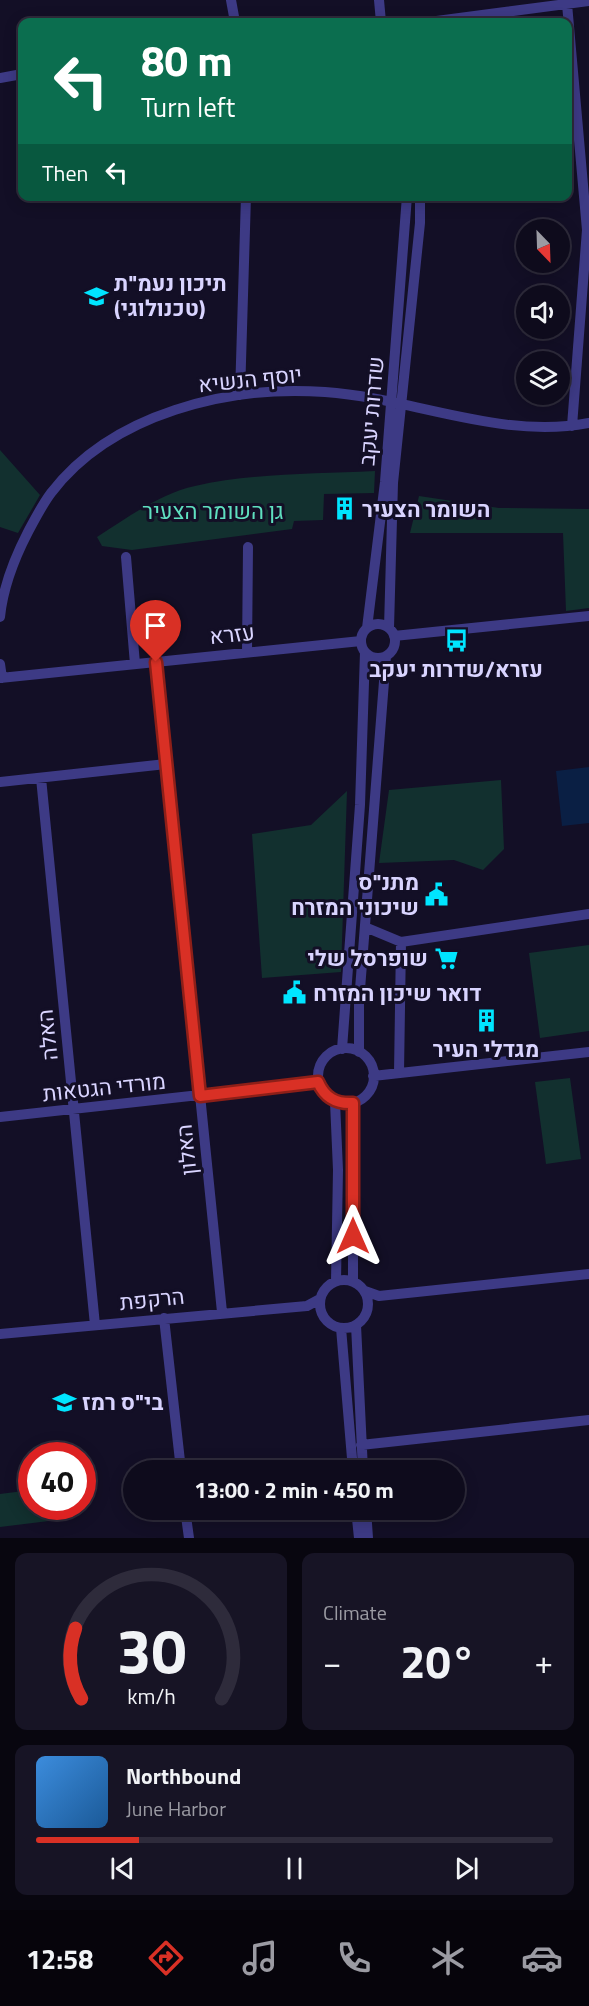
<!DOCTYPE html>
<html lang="en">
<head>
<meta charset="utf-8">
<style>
  :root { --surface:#0e0b1c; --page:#171425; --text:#f1f3f6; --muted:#9b9ba3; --line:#2e2b3b; --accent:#d93025 }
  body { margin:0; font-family:"Titillium Web",Heebo,sans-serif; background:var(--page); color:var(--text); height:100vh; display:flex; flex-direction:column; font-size:22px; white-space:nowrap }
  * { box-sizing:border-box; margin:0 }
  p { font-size:20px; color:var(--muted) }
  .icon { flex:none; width:33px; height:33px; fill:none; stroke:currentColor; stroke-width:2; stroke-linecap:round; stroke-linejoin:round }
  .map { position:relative; height:1538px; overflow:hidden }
  .side { display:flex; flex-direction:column; gap:15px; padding:15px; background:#08060f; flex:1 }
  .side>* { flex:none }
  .top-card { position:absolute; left:18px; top:18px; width:554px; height:183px; border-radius:12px; box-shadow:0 3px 15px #0003,0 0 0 2px var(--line); background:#0b6e4f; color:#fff; overflow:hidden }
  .needle { width:39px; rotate:157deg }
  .tools { position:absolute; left:516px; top:219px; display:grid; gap:12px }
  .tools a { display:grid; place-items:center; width:54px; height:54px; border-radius:50%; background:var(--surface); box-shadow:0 3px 15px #0003,0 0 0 2px var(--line); font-size:30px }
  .speed { position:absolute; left:18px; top:1442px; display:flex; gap:12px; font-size:30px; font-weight:700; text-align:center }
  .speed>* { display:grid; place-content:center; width:78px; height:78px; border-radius:50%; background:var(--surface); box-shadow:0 3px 15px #0003,0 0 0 2px var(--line); line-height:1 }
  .speed .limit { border:9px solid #d22; background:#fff; color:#111 }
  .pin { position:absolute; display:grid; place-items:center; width:51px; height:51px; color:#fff; margin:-62px -26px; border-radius:50% 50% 50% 0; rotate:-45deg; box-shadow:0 0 6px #0007 }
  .pin .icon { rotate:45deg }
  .me { position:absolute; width:66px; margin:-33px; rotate:0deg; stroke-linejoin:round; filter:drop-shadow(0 0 4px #0008) }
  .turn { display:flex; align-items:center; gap:21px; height:126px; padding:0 24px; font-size:27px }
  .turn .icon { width:78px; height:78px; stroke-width:2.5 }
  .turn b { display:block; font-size:42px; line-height:51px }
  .then { display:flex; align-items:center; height:57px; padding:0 24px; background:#0003; gap:12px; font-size:22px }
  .big { font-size:45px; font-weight:700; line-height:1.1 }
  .side .widget { flex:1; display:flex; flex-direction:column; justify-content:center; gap:9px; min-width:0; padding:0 21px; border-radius:12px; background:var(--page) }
  .side .dial { align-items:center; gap:0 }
  .dial svg { height:156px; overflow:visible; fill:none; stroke:var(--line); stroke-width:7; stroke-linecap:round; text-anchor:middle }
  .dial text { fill:var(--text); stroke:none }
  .song { display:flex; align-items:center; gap:18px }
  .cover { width:72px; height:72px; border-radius:9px; background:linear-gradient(135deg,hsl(210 70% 55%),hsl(210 70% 35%)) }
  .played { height:6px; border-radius:3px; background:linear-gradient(90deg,var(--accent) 20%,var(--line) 20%) }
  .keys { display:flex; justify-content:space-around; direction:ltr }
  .heat { display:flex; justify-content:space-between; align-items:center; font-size:33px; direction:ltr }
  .side .tiles { flex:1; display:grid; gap:15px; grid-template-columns:1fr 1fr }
  .widget:last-child { grid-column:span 2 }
  .trip { position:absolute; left:123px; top:1460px; width:342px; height:60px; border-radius:30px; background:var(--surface); box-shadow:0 3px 15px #0003,0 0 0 2px var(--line); font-weight:700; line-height:60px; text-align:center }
  .dock { display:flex; height:96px; justify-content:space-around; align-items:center; background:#06040b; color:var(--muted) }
  .dock .icon { width:42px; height:42px }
  .dock .selected { color:var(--accent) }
  .dock b { font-size:27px; color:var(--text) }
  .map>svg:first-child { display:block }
  .green { fill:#12302f }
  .water { fill:#0a1f44 }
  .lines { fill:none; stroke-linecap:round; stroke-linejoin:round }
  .minor { stroke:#3d3a85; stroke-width:10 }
  .route-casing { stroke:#8d1f18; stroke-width:15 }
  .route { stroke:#d93025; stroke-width:10 }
  .labels { text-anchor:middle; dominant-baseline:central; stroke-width:6; stroke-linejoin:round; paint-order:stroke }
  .poi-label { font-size:22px; font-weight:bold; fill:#d9d4ff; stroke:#130f26; text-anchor:start }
  .street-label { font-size:22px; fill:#d9d4ff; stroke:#130f26 }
  .park-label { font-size:22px; fill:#5fe0c0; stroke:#130f26 }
</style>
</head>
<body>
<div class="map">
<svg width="589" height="1538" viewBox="0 0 589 1538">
  <rect width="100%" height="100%" fill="#130f26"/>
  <path class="green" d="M 0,450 L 40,495 L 18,533 L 0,527 Z
    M 375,471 L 374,493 L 324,494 L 323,520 L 294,521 L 292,529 L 132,550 L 102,546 L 97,537 C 127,518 159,494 195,486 C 253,473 316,474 375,471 Z
    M 419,496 L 499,508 L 589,509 L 589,608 L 566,611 L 563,533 L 410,533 Z
    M 501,780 L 504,849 L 483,870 L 454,860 L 379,863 L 389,790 Z
    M 347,791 L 341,972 L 262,978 L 252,834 L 311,825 Z
    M 589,945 L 589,1031 L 540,1038 L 529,953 Z
    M 570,1078 L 581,1159 L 546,1164 L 535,1082 Z
    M 31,1490 L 32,1506 L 64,1506 L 65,1519 L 0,1527 L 0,1494 Z"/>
  <path class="water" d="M 589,767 L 589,823 L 562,826 L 556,771 Z"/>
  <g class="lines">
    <path class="minor" d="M 231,0 L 235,22
      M 379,0 L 381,22
      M 567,4 L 587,230 L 572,426
      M 429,22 L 589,1
      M 0,78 L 22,74
      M 240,395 L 246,196
      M 126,557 L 135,664
      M 0,617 C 3,587 14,559 28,532 C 35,519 42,505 51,493 C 112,413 230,385 325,392 C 413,398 500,440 589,423
      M361 641a17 17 0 1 1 34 0a17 17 0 1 1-34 0Z
      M 367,628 L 385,482 L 407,196
      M 389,628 L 393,483 L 420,223 L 420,196
      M 394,636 L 589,616
      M 247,652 L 248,547
      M 156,661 L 222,1312
      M 0,664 L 2,678
      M 0,678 L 361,641
      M 41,778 L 95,1325
      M 0,782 L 166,764
      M 365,927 L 401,942 L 589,914
      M318 1076a28 28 0 1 1 56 0a28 28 0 1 1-56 0Z
      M 342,1049 L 360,805 L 365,652
      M 359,1052 L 359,1002 L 386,656
      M 399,1073 L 401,942
      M 373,1076 L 589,1052
      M 335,1102 L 338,1170 L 336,1281
      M 353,1103 L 353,1281
      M 0,1117 L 318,1082
      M320 1304a24 24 0 1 1 48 0a24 24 0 1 1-48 0Z
      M 365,1291 L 379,1296 L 589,1274
      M 164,1318 L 181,1470
      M 356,1325 L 363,1470
      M 341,1328 L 353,1470
      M 0,1334 L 307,1306 L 320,1299
      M 361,1445 L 589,1420
      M 185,1509 L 189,1538
      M 356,1509 L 359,1538
      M 366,1509 L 368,1538"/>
  </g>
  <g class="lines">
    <defs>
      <path id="route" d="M 156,662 L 200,1096 L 318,1082 C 325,1098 336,1104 353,1103 L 353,1236"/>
    </defs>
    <use href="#route" class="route-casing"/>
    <use href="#route" class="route"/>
  </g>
  <defs>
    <symbol id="school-bare" viewBox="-9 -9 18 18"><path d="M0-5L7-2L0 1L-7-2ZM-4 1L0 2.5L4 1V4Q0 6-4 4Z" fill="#00e5ff" stroke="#130f26" stroke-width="2.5" paint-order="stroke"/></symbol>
    <symbol id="building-bare" viewBox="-9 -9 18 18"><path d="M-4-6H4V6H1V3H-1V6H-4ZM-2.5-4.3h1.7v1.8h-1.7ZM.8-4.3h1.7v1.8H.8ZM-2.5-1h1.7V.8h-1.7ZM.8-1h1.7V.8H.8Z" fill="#00e5ff" stroke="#130f26" stroke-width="2.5" paint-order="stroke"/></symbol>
    <symbol id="bus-bare" viewBox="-9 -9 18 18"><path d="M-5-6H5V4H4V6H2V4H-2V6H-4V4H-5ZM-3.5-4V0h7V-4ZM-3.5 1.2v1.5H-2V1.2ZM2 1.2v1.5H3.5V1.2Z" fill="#00e5ff" stroke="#130f26" stroke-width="2.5" paint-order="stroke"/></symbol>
    <symbol id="civic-bare" viewBox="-9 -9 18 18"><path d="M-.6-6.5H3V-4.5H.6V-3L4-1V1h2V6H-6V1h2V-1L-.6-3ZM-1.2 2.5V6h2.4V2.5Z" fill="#00e5ff" stroke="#130f26" stroke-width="2.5" paint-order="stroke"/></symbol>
    <symbol id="supermarket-bare" viewBox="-9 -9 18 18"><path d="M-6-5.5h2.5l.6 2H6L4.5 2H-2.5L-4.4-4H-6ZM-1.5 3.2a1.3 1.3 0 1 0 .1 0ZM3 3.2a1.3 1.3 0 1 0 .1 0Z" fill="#00e5ff" stroke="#130f26" stroke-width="2.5" paint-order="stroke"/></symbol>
  </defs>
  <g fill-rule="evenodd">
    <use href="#school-bare" x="80" y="280" width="33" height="33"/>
    <use href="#building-bare" x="328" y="492" width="33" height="33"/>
    <use href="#bus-bare" x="440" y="624" width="33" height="33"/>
    <use href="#civic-bare" x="420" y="878" width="33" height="33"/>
    <use href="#supermarket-bare" x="430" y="942" width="33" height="33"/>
    <use href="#civic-bare" x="278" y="976" width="33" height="33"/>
    <use href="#building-bare" x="470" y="1004" width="33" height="33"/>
    <use href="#school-bare" x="48" y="1386" width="33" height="33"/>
  </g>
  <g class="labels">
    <g class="poi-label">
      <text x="114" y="283">תיכון נעמ"ת<tspan x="114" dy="25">(טכנולוגי)</tspan></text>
      <text x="362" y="509">השומר הצעיר</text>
      <text x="456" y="669" text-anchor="middle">עזרא/שדרות יעקב</text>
      <text x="419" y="882" text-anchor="end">מתנ"ס<tspan x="419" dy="25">שיכוני המזרח</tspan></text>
      <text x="428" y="958" text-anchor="end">שופרסל שלי</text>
      <text x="313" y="993">דואר שיכון המזרח</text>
      <text x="486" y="1049" text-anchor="middle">מגדלי העיר</text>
      <text x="82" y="1402">בי"ס רמז</text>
    </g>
    <g class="street-label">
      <text transform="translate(250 379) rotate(-6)">יוסף הנשיא</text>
      <text transform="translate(371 411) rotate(-85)">שדרות יעקב</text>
      <text transform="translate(232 634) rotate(-6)">עזרא</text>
      <text transform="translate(47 1035) rotate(-96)">האלה</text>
      <text transform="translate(104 1087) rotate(-6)">מורדי הגטאות</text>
      <text transform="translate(186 1150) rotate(-96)">האלון</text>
      <text transform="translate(152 1299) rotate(-6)">הרקפת</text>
    </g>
    <g class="park-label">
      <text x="213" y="511">גן השומר הצעיר</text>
    </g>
  </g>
</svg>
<div class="tools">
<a><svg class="needle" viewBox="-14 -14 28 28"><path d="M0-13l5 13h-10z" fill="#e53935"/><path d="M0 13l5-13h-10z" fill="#9b9ba3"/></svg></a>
<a><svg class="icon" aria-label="sound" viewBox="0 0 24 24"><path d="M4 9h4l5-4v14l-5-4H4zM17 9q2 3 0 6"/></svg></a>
<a><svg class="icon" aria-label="layers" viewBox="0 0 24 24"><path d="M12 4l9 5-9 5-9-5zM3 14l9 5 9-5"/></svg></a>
</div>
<div class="speed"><div class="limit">40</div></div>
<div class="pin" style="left:156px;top:662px;background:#d93025"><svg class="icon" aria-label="arrive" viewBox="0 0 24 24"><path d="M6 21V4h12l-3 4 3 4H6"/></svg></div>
<svg class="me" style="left:353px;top:1236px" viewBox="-20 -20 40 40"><path d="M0-17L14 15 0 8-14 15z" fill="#d93025" stroke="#fff" stroke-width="4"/></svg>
<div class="trip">13:00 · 2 min · 450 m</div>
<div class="top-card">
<div class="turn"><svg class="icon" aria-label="left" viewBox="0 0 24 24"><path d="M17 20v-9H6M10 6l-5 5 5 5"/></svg><div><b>80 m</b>Turn left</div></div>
<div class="then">Then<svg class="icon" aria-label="left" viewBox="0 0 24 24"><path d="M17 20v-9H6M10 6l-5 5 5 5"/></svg></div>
</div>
</div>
<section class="side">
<div class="tiles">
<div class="widget dial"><svg viewBox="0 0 100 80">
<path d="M14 69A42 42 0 1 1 86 69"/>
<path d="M14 69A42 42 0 0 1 11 33" stroke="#d93025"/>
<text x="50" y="56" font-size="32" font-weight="700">30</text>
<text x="50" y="72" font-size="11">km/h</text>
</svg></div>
<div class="widget"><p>Climate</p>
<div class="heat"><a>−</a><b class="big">20°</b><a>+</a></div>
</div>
<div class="widget">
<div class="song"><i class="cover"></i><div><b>Northbound</b><p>June Harbor</p></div></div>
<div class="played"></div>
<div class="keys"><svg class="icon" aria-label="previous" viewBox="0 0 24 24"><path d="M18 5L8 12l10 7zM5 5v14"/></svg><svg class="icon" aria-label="pause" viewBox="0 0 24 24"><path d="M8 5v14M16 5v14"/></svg><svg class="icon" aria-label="next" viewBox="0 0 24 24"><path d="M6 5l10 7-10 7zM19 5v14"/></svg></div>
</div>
</div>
</section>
<nav class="dock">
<b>12:58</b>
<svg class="icon selected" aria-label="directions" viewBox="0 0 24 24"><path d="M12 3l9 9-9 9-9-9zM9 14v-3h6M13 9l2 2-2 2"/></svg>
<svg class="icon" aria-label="music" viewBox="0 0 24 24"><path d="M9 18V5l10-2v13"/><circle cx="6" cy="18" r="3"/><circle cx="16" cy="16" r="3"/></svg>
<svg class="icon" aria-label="phone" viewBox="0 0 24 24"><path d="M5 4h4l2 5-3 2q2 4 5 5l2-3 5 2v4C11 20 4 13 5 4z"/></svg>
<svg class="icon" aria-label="climate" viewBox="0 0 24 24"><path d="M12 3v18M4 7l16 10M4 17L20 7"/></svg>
<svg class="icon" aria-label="car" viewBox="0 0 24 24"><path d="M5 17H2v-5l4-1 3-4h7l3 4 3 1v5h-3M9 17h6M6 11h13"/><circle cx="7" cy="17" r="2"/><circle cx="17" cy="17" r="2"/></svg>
</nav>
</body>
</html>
